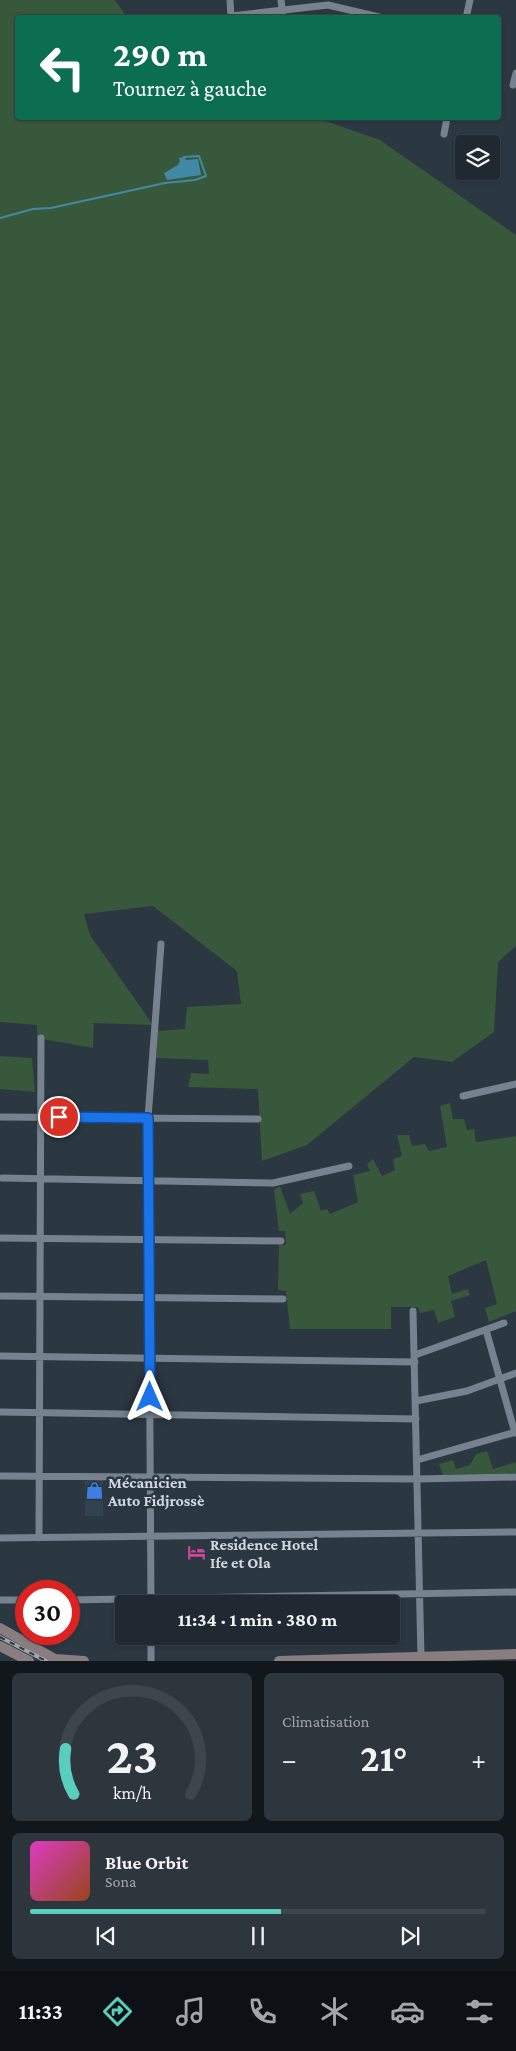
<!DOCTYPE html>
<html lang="fr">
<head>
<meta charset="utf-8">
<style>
  :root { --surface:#202931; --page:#2d353d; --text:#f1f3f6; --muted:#a2a6ab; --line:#3d454d; --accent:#5acebc }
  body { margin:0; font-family:"Crimson Pro",serif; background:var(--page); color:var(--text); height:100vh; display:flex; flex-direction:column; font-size:19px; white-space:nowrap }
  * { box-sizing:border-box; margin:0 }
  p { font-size:16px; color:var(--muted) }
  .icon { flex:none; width:28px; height:28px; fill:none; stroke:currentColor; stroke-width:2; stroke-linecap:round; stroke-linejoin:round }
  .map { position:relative; height:1661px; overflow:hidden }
  .panel { display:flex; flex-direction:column; gap:12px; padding:12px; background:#12171b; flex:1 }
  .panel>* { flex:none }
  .top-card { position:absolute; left:15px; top:15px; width:486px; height:105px; border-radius:5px; box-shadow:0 1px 4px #0004,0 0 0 1px var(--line); background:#0b6e4f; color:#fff; overflow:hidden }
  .buttons { position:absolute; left:455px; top:135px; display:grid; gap:10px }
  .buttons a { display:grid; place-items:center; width:45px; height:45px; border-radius:5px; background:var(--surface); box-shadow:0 1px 4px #0004,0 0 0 1px var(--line); font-size:25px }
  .speed { position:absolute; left:15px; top:1580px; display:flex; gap:10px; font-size:25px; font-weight:700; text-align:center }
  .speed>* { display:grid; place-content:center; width:65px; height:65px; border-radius:50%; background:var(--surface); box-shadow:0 1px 4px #0004,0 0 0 1px var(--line); line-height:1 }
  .speed .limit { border:8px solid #d22; background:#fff; color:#111 }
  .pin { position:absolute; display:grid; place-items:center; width:42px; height:42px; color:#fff; margin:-21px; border:2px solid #fff; border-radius:50%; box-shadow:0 1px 5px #0007 }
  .me { position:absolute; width:55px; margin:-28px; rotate:0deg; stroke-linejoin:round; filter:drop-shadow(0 0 4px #0008) }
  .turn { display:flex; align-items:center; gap:18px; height:105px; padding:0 15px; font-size:22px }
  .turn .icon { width:65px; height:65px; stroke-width:2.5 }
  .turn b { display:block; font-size:35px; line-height:42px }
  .big { font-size:38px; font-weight:700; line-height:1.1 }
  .panel .widget { flex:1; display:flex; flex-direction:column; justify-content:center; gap:8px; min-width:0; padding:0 18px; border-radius:8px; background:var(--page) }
  .panel .dial { align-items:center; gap:0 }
  .dial svg { height:130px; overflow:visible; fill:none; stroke:var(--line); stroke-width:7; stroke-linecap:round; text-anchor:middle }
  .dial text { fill:var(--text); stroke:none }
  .song { display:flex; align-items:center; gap:15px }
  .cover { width:60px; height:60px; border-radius:8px; background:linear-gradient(135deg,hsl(310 70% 55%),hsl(20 70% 35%)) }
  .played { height:5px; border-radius:2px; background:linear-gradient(90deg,var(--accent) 55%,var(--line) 55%) }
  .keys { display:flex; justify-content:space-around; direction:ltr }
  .heat { display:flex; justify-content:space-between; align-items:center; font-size:28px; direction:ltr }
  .panel .tiles { flex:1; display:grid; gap:12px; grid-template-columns:1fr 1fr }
  .widget:last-child { grid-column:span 2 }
  .trip { position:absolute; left:115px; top:1595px; width:285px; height:50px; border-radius:5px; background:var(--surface); box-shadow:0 1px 4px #0004,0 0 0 1px var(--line); font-weight:700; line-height:50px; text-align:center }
  .tabs { display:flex; height:80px; justify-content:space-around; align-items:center; background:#0d1014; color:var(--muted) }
  .tabs .icon { width:35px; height:35px }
  .tabs .on { color:var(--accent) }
  .tabs b { font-size:22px; color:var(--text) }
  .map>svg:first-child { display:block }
  .built { fill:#314251 }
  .green { fill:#38583c }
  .water { fill:#4289a5 }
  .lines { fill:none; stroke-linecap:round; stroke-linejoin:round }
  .stream { stroke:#4289a5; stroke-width:2 }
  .street { stroke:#76838f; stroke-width:7 }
  .secondary { stroke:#8a7d80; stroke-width:10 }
  .rail-casing { stroke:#9ea7ae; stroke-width:4 }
  .rail { stroke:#2b3741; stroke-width:2; stroke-dasharray:5.5; stroke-linecap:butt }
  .route-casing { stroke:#114b97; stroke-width:12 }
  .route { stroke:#1a73e8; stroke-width:9 }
  .labels { text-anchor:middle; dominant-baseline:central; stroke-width:5; stroke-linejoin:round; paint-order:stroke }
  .poi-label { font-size:16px; font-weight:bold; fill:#d1d8de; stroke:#2b3741; text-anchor:start }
</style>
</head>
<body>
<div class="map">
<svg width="516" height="1661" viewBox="0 0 516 1661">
  <rect width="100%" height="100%" fill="#2b3741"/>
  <path class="built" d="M 103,1480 L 103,1516 L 85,1516 L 85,1481 Z"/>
  <path class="green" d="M 0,0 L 115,0 L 127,17 L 18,18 L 18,118 L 317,118 L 380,140 L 516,235 L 516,946 L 498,962 L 494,1032 L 452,1062 L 414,1057 L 307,1145 L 262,1161 L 258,1089 L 188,1087 L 191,1073 L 209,1074 L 208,1060 L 156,1058 L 158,1031 L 185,1029 L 187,1007 L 241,1004 L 237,971 L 153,906 L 84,914 L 90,935 L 153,1025 L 94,1023 L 93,1048 L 37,1038 L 37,1025 L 0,1022 Z
    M 0,1056 L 32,1058 L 35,1092 L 0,1089 Z
    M 450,1103 L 453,1119 L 464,1119 L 467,1130 L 474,1129 L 476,1142 L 516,1136 L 516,1311 L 489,1322 L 485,1308 L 497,1304 L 486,1260 L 448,1276 L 452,1294 L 468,1289 L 470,1295 L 451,1301 L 455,1317 L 438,1323 L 434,1310 L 420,1313 L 418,1307 L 391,1307 L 391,1329 L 290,1329 L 286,1291 L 278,1290 L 279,1245 L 286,1245 L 285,1231 L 279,1231 L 274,1190 L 280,1186 L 290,1214 L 303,1203 L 300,1194 L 314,1191 L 321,1211 L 327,1209 L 330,1214 L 358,1202 L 353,1175 L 370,1171 L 367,1164 L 373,1159 L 382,1176 L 395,1170 L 393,1159 L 402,1156 L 397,1135 L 409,1135 L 412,1146 L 425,1144 L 429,1151 L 447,1147 L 440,1106 Z
    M 487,1451 L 493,1469 L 516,1462 L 516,1473 L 443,1475 L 439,1464 L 453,1460 L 456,1469 L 470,1465 L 476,1454 Z"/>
  <path class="water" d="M 184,157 L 186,160 L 198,159 L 201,175 L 167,180 L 164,173 L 178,165 L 180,161 L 179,158 Z"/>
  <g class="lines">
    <path class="stream" d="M 0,218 L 33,209 L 51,208 L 165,183 L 195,180 L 206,176 L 199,156 L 184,157"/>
    <path class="street" d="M 230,0 L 231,18
      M 281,0 L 283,18
      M 231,16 L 328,5 L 383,18
      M 466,18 L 470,0
      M 513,85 L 516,73
      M 444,134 L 447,118
      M 463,1096 L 516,1084
      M 0,1117 L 258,1119
      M 2,1178 L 273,1183 L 349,1166
      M 0,1238 L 281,1241
      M 0,1296 L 283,1299
      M 413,1311 L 421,1657
      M 486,1330 L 515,1433
      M 415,1355 L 504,1323
      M 0,1356 L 415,1362
      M 416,1401 L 467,1391 L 516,1373
      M 0,1412 L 416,1419
      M 417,1460 L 516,1432
      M 0,1476 L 417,1479 L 516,1477
      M 0,1538 L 516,1532
      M 39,1538 L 41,1038
      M 0,1600 L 26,1600
      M 69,1600 L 516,1592
      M 151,1604 L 148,1118 L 161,944
      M 151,1661 L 151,1636"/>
    <path class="secondary" d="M 0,1628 L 55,1659 L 84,1661
      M 0,1646 L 29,1661
      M 279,1661 L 516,1654"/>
    <defs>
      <path id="rail" d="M 0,1637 L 46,1661"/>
    </defs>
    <use href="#rail" class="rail-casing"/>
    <use href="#rail" class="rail"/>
  </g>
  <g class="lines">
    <defs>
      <path id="route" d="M 59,1117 L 148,1118 L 150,1397"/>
    </defs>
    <use href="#route" class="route-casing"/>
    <use href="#route" class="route"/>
  </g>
  <defs>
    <symbol id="shop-bare" viewBox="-9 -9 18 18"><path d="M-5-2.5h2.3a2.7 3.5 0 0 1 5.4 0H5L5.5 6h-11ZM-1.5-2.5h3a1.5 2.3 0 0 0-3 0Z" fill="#3f7fe0" stroke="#2b3741" stroke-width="2.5" paint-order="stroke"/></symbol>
    <symbol id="hotel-bare" viewBox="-9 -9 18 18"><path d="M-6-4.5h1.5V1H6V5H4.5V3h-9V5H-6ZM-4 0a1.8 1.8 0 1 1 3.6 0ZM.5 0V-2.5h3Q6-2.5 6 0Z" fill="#d1479c" stroke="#2b3741" stroke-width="2.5" paint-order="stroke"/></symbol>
  </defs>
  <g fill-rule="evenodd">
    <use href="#shop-bare" x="82" y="1478" width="25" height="25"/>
    <use href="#hotel-bare" x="184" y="1540" width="25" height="25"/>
  </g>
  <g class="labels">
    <g class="poi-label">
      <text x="108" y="1482">Mécanicien<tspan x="108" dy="18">Auto Fidjrossè</tspan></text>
      <text x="210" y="1544">Residence Hotel<tspan x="210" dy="18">Ife et Ola</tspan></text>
    </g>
  </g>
</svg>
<div class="buttons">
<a><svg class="icon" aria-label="layers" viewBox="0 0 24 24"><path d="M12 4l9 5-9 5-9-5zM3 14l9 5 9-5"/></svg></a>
</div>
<div class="speed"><div class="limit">30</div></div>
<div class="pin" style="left:59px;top:1117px;background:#d93025"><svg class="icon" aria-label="arrive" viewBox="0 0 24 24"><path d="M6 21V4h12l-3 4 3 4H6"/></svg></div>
<svg class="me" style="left:150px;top:1397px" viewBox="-20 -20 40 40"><path d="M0-17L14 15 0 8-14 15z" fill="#1a73e8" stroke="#fff" stroke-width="4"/></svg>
<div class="trip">11:34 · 1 min · 380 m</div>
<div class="top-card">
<div class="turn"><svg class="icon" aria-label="left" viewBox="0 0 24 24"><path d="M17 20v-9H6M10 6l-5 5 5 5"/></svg><div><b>290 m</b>Tournez à gauche</div></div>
</div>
</div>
<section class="panel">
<div class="tiles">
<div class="widget dial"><svg viewBox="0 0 100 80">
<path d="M14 69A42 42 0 1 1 86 69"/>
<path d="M14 69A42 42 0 0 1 9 41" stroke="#5acebc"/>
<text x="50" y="56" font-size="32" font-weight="700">23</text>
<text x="50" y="72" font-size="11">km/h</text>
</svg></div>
<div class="widget"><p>Climatisation</p>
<div class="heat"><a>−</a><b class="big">21°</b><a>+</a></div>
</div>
<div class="widget">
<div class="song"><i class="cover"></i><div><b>Blue Orbit</b><p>Sona</p></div></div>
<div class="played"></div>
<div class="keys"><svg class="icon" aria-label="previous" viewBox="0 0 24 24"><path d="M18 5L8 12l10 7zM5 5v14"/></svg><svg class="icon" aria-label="pause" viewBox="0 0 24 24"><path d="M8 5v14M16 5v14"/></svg><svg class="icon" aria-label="next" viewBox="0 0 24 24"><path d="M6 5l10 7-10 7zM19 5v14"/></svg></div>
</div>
</div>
</section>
<nav class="tabs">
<b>11:33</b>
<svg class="icon on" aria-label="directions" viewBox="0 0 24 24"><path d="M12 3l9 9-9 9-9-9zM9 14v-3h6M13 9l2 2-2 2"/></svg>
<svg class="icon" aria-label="music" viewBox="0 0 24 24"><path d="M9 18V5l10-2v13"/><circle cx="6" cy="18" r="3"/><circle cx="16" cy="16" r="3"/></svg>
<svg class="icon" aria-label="phone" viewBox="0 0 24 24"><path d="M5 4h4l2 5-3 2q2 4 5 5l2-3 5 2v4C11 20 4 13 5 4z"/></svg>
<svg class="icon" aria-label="climate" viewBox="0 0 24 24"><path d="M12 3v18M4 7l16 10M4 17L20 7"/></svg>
<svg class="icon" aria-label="car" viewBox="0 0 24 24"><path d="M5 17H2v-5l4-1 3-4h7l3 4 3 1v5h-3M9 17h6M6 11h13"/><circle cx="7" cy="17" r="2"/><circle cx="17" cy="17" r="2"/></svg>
<svg class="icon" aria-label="filters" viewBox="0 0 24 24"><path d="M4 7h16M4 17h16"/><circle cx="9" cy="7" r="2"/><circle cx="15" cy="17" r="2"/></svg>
</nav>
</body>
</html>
